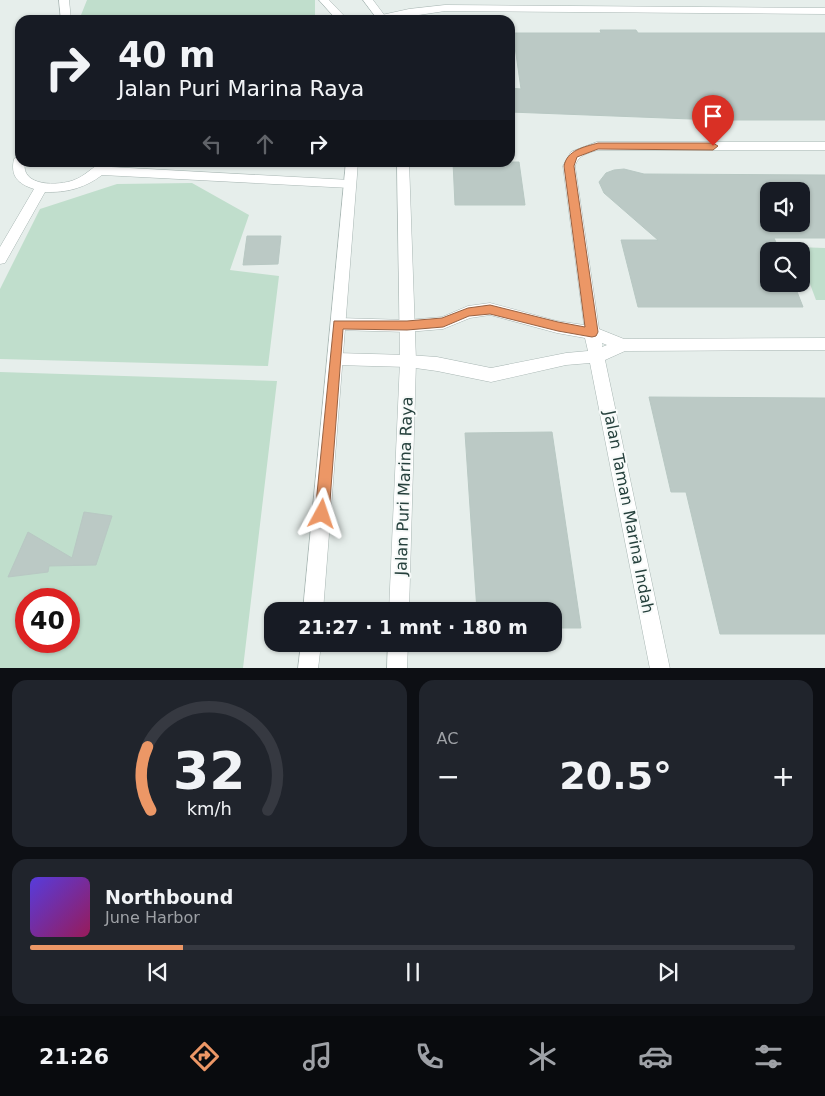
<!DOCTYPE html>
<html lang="id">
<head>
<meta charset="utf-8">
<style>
  :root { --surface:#171b24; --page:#20242c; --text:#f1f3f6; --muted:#9ea1a6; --line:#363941; --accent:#ec9766 }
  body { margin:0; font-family:"DejaVu Sans",sans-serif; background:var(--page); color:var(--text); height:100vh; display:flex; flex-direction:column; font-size:19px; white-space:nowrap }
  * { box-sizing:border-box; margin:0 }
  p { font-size:16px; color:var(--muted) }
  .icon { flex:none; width:28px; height:28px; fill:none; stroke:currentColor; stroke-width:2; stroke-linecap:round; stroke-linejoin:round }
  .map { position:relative; height:668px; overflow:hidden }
  .side { display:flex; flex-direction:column; gap:12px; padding:12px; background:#0d0f14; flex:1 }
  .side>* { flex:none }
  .hud { position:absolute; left:15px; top:15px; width:500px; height:152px; border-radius:15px; box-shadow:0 1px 4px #0004; background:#171b24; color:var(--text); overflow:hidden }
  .tools { position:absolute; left:760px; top:182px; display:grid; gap:10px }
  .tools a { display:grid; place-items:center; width:50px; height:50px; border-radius:10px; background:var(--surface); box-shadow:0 1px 4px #0004; font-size:25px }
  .speed { position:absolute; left:15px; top:588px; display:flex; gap:10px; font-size:25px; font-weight:700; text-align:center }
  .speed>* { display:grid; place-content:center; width:65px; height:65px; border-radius:50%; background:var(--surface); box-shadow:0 1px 4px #0004; line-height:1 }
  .speed .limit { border:8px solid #d22; background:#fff; color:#111 }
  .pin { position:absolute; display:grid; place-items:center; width:42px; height:42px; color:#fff; margin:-51px -21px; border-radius:50% 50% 50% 0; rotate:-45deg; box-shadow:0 0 5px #0007 }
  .pin .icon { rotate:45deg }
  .me { position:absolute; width:55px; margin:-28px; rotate:5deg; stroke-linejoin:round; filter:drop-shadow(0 0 4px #0008) }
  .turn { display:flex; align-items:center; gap:18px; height:105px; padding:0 20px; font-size:22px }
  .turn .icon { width:65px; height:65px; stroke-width:2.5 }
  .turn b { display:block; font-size:35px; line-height:42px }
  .lanes { display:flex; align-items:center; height:48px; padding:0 20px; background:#0003; justify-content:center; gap:25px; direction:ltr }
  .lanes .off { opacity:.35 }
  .big { font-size:38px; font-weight:700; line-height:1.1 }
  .side .widget { flex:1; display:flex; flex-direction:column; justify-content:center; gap:8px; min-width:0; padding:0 18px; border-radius:15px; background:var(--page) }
  .side .dial { align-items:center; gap:0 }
  .dial svg { height:130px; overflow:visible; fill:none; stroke:var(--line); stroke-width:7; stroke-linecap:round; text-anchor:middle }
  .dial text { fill:var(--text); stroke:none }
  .song { display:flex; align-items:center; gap:15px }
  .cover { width:60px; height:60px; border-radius:8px; background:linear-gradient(135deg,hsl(250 70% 55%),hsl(330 70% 35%)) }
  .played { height:5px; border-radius:2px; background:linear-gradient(90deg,var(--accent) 20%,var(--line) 20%) }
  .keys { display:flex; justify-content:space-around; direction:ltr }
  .heat { display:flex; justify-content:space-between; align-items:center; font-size:28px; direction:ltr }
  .side .tiles { flex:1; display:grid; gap:12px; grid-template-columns:1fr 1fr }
  .widget:last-child { grid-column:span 2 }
  .trip { position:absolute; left:264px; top:602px; width:298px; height:50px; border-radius:15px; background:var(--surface); box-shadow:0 1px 4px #0004; font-weight:700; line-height:50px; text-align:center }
  .menu { display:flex; height:80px; justify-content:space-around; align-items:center; background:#090b0e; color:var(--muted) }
  .menu .icon { width:35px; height:35px }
  .menu .current { color:var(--accent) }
  .menu b { font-size:22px; color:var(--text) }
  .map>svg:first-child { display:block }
  .green { fill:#c0decc; fill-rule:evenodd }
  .building { fill:#bbc9c5; stroke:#b8c8c3; fill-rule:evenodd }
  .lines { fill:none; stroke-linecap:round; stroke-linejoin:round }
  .minor-casing { stroke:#a8b6b3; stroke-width:1 }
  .tertiary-casing { stroke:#a8b6b3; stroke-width:1 }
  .minor { fill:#fff; fill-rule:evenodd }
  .tertiary { fill:#fff; fill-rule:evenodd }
  .route { fill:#ec9766; stroke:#996242 }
  .labels { text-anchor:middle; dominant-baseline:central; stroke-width:4; stroke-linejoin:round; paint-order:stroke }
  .street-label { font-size:16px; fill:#25403c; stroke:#f7faf9 }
</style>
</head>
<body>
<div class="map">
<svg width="825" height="669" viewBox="0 0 825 669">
  <rect width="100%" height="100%" fill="#e6eeeb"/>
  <path class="green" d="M 87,0 L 315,0 L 315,20 L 79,20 Z
    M 192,183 L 249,215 L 230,270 L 279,276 L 268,366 L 0,359 L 0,289 L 40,209 L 117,184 Z
    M 797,247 L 825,248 L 825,300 L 816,300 L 801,260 L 801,251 L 798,251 Z
    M 0,372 L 277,381 L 243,668 L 0,668 ZM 26,599 L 69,599 L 69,641 L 26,641 Z"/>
  <path class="building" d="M 600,30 L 636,30 L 638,33 L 825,33 L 825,120 L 717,120 L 510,112 L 510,88 L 521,89 L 513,33 L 601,33 Z
    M 453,162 L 519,162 L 525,205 L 455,205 Z
    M 624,169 L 644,174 L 825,175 L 825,238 L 774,238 L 780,251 L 769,251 L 769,284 L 794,284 L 803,307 L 638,307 L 621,240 L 658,240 L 604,193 L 599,182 L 606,173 L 614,170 ZM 769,191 L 801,191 L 801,224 L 769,224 Z
    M 247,236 L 281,236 L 278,264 L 243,265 Z
    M 649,397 L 825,398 L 825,634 L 720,634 L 686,492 L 671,492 Z
    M 552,432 L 568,540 L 581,628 L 552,628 L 552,611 L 477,611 L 465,433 Z
    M 84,512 L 112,516 L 96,565 L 49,566 L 48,572 L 8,577 L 28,532 L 72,558 Z"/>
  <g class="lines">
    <defs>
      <path id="minor" d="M 59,0 L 69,0 L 71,20 L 61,20 Z
        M 445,5 L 825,8 L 825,14 L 445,11 L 386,20 L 367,20 L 368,18 L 409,9 Z
        M 597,142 L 825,142 L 825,150 L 598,150 C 588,153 578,155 575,166 L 599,329 L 624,339 L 825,338 L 825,350 L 625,351 L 605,360 L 670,669 L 650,669 L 590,363 L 566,365 L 491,382 L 437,371 L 408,367 L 336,365 L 331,364 L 328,359 L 331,354 L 336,353 L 408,355 L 437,357 L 491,368 L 566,353 L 588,351 L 585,338 L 557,333 L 490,315 L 470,318 L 443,329 L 407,332 L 338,330 L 333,328 L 331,324 L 333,320 L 338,318 L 407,320 L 442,317 L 468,306 L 490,303 L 557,321 L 584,325 L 563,166 L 571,152 ZM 602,343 L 607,345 L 602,347 Z
        M 20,155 L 20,162 L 25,162 C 20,187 59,186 74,180 C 85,176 91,168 101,163 C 103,162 109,162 112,162 L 111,167 L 350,180 L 356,184 L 350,188 L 102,175 C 85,188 66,193 45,192 L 5,263 L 0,264 L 0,247 L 34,189 C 18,184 10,176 14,159 Z"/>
      <path id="tertiary" d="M 319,0 L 329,0 L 348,20 L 337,20 Z
        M 363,0 L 373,0 L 388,20 L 378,20 Z
        M 346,162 L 358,162 L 323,611 L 303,611 Z
        M 397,162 L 409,162 L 416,361 L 409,611 L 389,611 L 400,361 Z
        M 301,644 L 321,644 L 318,669 L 298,669 Z
        M 388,644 L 408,644 L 407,669 L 387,669 Z"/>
    </defs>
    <use href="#minor" class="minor-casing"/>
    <use href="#tertiary" class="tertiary-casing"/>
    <use href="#minor" class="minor"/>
    <use href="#tertiary" class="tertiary"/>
  </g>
  <path class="route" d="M 598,143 L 713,143 L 718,146 L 713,150 L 598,149 L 577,157 L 574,166 L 598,332 L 596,336 L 592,337 L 558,331 L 490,314 L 469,316 L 443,327 L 407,330 L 343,329 L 329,514 L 327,519 L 322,521 L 317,519 L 315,514 L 334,321 L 407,321 L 442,318 L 468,308 L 490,305 L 558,322 L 585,327 L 564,166 C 567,150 584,147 598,143 Z"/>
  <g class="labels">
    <g class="street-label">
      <text transform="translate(404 486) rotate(-88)">Jalan Puri Marina Raya</text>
      <text transform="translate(629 512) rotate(79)">Jalan Taman Marina Indah</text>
    </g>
  </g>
</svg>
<div class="tools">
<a><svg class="icon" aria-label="sound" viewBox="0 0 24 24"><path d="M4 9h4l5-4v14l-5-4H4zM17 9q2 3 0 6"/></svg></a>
<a><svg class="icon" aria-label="search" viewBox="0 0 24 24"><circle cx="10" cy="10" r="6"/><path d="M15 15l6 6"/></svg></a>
</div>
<div class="speed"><div class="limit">40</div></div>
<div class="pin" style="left:713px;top:146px;background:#d93025"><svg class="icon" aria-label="arrive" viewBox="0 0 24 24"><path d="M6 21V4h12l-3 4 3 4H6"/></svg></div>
<svg class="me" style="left:322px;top:514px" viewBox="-20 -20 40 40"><path d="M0-17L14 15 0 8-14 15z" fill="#ec9766" stroke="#fff" stroke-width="4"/></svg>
<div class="trip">21:27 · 1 mnt · 180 m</div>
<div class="hud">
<div class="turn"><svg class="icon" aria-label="right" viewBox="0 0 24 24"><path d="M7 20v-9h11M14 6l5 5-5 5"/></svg><div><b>40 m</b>Jalan Puri Marina Raya</div></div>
<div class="lanes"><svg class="icon off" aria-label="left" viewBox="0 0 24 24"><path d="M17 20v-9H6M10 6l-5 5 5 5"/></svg><svg class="icon off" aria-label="ahead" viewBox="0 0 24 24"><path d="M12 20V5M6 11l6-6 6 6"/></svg><svg class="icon" aria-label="right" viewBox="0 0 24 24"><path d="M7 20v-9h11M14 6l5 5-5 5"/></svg></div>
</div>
</div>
<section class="side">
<div class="tiles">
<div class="widget dial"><svg viewBox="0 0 100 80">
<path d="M14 69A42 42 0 1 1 86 69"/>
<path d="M14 69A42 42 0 0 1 12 30" stroke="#ec9766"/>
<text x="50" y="56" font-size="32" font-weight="700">32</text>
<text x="50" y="72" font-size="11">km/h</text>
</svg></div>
<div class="widget"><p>AC</p>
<div class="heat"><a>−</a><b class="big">20.5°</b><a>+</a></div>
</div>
<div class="widget">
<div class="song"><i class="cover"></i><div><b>Northbound</b><p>June Harbor</p></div></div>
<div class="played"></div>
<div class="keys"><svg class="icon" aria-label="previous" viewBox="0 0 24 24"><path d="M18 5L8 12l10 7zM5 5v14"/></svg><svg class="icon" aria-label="pause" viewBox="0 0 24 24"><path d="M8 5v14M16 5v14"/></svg><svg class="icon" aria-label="next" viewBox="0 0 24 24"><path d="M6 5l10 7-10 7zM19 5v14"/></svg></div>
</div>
</div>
</section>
<nav class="menu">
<b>21:26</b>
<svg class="icon current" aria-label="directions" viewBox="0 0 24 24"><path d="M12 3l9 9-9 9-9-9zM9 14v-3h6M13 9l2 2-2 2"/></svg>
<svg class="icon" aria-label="music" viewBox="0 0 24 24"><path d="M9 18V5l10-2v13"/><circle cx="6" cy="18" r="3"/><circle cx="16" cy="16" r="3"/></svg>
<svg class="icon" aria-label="phone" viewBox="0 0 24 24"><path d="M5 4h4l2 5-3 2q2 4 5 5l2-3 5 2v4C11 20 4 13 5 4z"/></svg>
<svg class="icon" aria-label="climate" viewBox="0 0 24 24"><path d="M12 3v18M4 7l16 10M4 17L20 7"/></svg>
<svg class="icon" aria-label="car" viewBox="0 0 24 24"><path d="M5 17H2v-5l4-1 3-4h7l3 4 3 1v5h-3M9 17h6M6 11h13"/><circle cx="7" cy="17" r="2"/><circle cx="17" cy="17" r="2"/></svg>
<svg class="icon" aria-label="filters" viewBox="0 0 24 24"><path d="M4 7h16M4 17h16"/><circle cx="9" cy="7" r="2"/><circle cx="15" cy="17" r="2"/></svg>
</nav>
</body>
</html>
